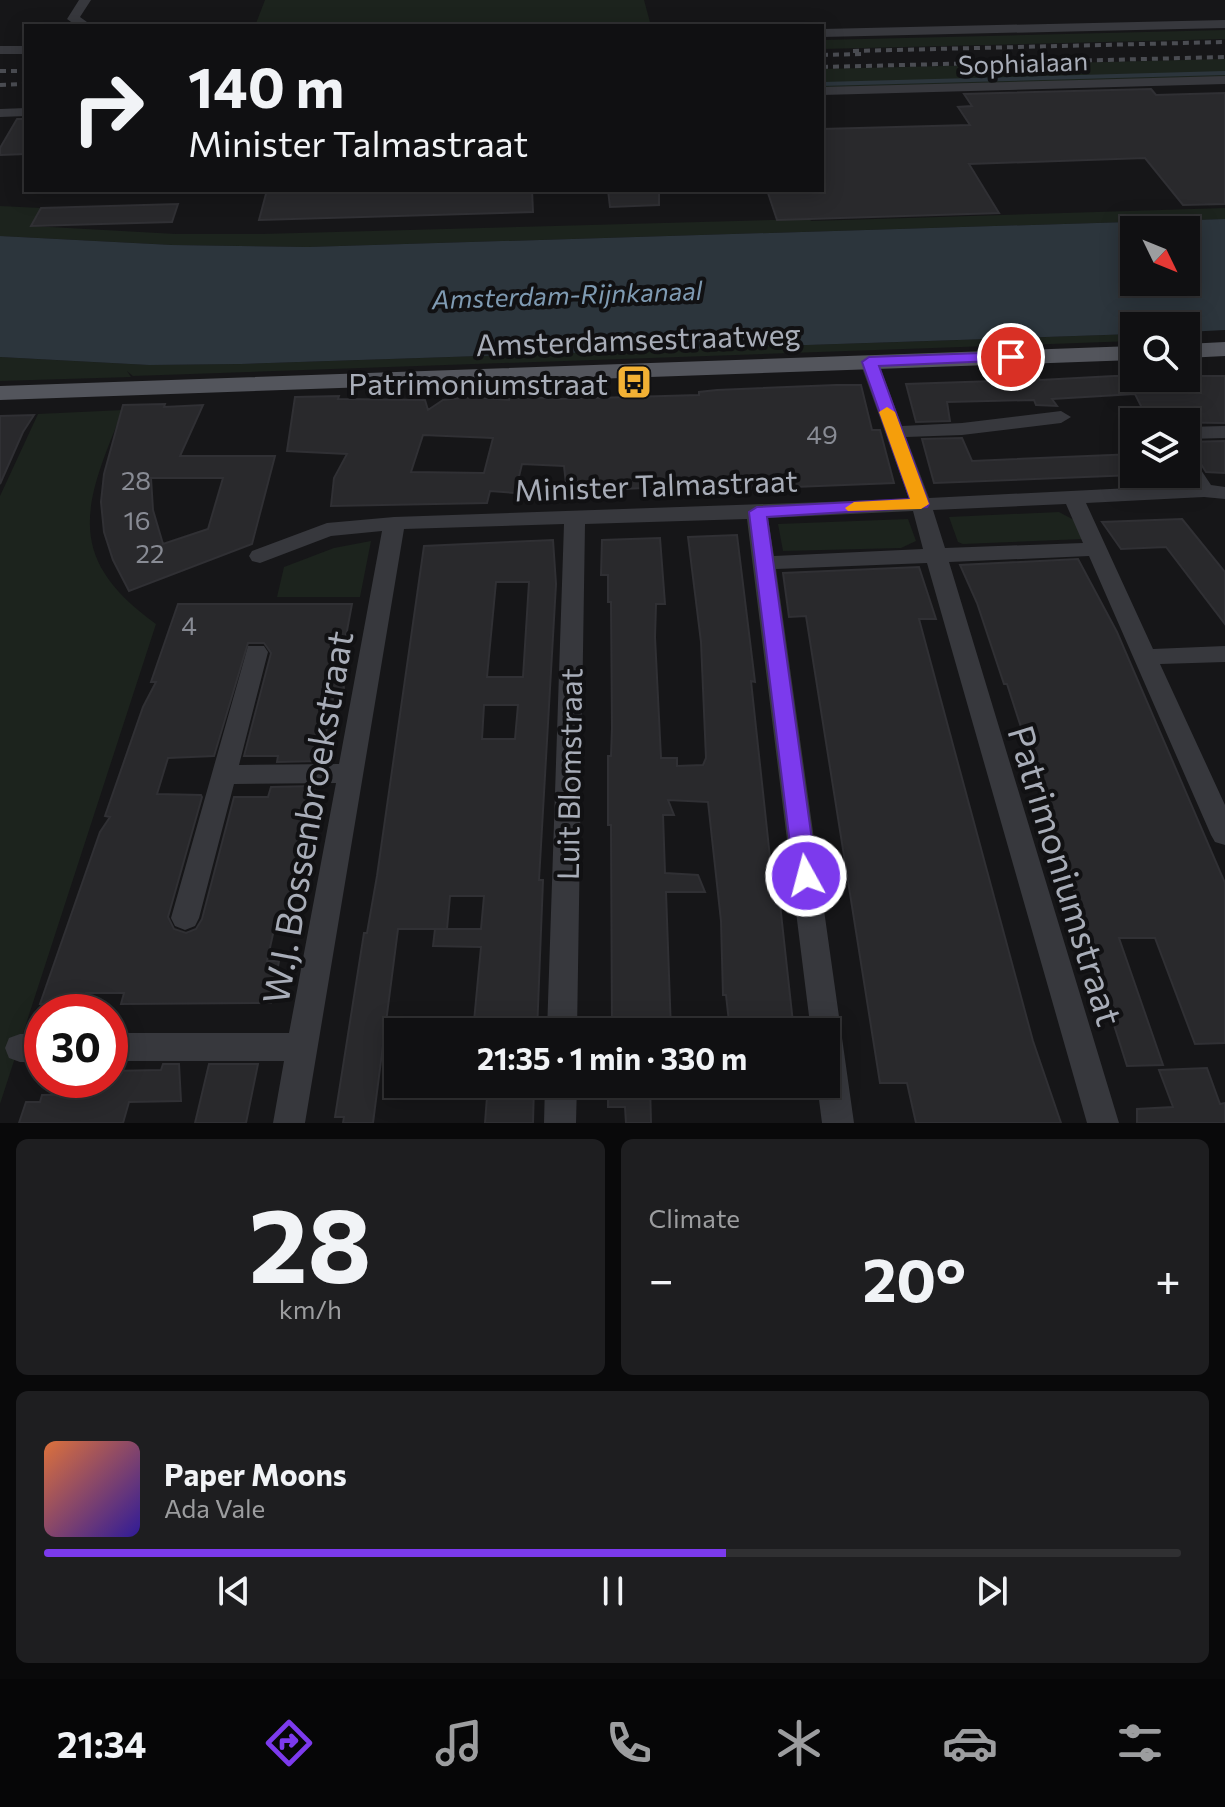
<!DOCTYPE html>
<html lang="en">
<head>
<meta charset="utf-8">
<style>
  :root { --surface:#101012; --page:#1e1e20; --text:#f1f3f6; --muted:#9c9d9f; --line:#303032; --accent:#7c3aed }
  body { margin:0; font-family:Commissioner,sans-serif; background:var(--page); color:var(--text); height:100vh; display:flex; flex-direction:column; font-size:30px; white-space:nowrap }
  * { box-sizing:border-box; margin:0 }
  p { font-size:26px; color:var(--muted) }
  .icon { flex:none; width:44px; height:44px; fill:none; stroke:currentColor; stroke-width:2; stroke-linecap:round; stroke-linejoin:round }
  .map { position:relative; height:1123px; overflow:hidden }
  .panel { display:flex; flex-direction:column; gap:16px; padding:16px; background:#09090a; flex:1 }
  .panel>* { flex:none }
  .banner { position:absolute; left:24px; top:24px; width:800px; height:168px; border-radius:0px; box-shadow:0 4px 20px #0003,0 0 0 2px var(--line); background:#101012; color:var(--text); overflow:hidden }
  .needle { width:52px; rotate:133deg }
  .buttons { position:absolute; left:1120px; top:216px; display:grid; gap:16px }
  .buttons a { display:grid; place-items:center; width:80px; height:80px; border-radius:0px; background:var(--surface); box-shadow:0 4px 20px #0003,0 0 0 2px var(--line); font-size:40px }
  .speed { position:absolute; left:24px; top:994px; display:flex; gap:16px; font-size:40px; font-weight:700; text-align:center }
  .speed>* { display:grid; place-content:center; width:104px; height:104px; border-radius:50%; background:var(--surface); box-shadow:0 4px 20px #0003,0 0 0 2px var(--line); line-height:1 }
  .speed .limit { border:12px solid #d22; background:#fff; color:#111 }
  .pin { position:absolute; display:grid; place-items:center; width:68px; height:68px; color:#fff; margin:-34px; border:4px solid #fff; border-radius:50%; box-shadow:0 2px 8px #0007 }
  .me { position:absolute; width:88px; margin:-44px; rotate:353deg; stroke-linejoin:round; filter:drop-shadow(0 0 6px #0008) }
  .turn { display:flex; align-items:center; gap:28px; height:168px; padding:0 32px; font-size:36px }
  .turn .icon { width:104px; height:104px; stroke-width:2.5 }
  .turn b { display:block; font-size:56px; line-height:68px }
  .big { font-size:60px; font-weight:700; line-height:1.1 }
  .panel .card { flex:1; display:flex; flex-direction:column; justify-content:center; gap:12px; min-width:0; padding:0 28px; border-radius:12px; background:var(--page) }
  .panel .dial { align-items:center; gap:0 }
  .dial b { font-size:104px; line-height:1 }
  .song { display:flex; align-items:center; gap:24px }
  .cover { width:96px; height:96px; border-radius:12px; background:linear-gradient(135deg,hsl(20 70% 55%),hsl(250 70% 35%)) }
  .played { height:8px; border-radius:4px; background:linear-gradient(90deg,var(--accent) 60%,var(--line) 60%) }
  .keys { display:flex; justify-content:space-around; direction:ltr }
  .heat { display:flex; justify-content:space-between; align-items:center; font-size:44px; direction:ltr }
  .panel .tiles { flex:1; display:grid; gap:16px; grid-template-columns:1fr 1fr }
  .card:last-child { grid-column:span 2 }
  .trip { position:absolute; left:384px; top:1018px; width:456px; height:80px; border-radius:0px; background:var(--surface); box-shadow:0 4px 20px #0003,0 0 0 2px var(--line); font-weight:700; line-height:80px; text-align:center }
  .dock { display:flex; height:128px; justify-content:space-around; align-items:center; background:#060607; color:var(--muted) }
  .dock .icon { width:56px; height:56px }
  .dock .current { color:var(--accent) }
  .dock b { font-size:36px; color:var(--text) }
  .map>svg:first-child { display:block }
  .green { fill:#1c231d }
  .water { fill:#2c353c; fill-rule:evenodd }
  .building { fill:#29292c; stroke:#303034; stroke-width:2; fill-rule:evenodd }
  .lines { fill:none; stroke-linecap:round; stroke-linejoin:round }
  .minor { fill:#37383d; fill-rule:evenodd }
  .major { fill:#53555c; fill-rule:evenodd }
  .rail { stroke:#4a4c52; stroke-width:4; stroke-dasharray:6 5; stroke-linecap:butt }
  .route { fill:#7c3aed; stroke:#51269a; stroke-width:2 }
  .slow { fill:#f59e0b }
  .labels { text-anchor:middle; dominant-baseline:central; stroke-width:8; stroke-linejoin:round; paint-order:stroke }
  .far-street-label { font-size:26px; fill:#a8adb8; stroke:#111113 }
  .far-water-label { font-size:26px; font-style:italic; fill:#7f9bb3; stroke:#111113 }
  .number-label { font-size:26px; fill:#888b94 }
  .street-label { font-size:30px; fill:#a8adb8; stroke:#111113 }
  .poi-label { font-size:30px; fill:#a8adb8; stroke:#111113; text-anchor:end }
  .near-street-label { font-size:36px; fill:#a8adb8; stroke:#111113 }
</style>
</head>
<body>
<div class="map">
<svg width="1225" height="1123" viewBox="0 0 1225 1123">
  <rect width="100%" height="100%" fill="#161618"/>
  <path class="green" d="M 265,0 L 644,0 L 651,26 L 255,26 Z
    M 1225,30 L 1225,39 L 822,49 L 822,40 Z
    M 1225,59 L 1225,77 L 822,88 L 822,69 Z
    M 0,206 L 41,208 L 32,226 L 176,234 L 261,234 L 810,219 L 811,221 L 1225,208 L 1225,219 L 308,247 L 172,245 L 0,236 Z
    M 1134,334 L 1134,341 L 133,376 L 127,371 L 131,377 L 0,381 L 0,357 L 149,365 L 241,364 Z
    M 123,410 C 83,506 64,558 156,624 L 0,1104 L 0,496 L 38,414 Z
    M 1059,512 L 1074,520 L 1083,539 L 963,544 L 958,542 L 949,517 Z
    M 908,519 L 916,541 L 901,548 L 783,551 L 778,524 Z
    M 371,541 L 360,597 L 277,597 L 284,567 L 334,548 Z"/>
  <path class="water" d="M 1225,71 L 1225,75 L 822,86 L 822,82 Z
    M 1225,219 L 1225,330 L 1186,332 L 1186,326 L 1134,326 L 1134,334 L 241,364 L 149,365 L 0,357 L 0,236 L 172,245 L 308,247 ZM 1134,230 L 1186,230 L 1186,282 L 1134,282 Z"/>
  <path class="building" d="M 1151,89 L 1156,95 L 1225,93 L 1225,204 L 1183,205 L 1145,158 L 969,164 L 999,213 L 777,220 L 767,190 L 822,190 L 822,129 L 970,125 L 958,107 L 972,106 L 964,94 Z
    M 17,119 L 26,119 L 26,154 L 0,155 L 0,148 Z
    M 267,190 L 532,190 L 533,212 L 259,220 Z
    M 608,190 L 659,190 L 659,205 L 610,207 Z
    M 178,204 L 172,222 L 31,226 L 41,208 Z
    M 1020,367 L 1032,367 L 1040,380 L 1114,376 L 1225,376 L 1225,423 L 1149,422 L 1135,394 L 1052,399 L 1057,406 L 1036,405 L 1034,400 L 947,402 L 950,421 L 916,422 L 906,384 L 1025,380 Z
    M 836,385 L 861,385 L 872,430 L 880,430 L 894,483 L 669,492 L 668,487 L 573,491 L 572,484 L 566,484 L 564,466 L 522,464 L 515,493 L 490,491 L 487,503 L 331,506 L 334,478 L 347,454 L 287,451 L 295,397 L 339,396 L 338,399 L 425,400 L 428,410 L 443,400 L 470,397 L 509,400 L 510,396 L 561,399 L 699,395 L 699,392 L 717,390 ZM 423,435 L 493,438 L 484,473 L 411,472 Z
    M 165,404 L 164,407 L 203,405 L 180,456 L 275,456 L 252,544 L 129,591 L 113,560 L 104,532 L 101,502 L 104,474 L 123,405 ZM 151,478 L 223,478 L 208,529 L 163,544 L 153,510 Z
    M 34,415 L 23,432 L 0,484 L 0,416 Z
    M 962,438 L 972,461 L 1134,454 L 1134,475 L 934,483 L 922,439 Z
    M 1225,441 L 1225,473 L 1206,472 L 1196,456 L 1186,453 L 1186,442 Z
    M 1182,519 L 1225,572 L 1225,624 L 1166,547 L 1121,549 L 1102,522 Z
    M 737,535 L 755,682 L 751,681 L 775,904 L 780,904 L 794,1032 L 730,1031 L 726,995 L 723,995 L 721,921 L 708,802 L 668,800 L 674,815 L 663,815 L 665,873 L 698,875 L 705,892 L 666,892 L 671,1031 L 612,1032 L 611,825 L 608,825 L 608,756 L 611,756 L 612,728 L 611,602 L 608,602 L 608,575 L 601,575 L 602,540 L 660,538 L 665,604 L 656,604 L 655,637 L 661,758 L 677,758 L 677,766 L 703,765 L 706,758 L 701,642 L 688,537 Z
    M 553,540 L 556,584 L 539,880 L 543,880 L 537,1032 L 473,1032 L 481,947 L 433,946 L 435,929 L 481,929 L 484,896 L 450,896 L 447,929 L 398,929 L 373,1123 L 343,1123 L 344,1117 L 335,1117 L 364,933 L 367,933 L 377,876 L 424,546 ZM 496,582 L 529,582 L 523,677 L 487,677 ZM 484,705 L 518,705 L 515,739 L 482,739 Z
    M 1078,559 L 1117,632 L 1225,883 L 1225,1043 L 1195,1044 L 1155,938 L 1119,938 L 1163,1065 L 1127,1066 L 1088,943 L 1091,943 L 1007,684 L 1004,684 L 977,603 L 960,565 Z
    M 919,567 L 936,619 L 919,619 L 1033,1041 L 1061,1123 L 916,1123 L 907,1083 L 880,1083 L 806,616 L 789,617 L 783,573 Z
    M 178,604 L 352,604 L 340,668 L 344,688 L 334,694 L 320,761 L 277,762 L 278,756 L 244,756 L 271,653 L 264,643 L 248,643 L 214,756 L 168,758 L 157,794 L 201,795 L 202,797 L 168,917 L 174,929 L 186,933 L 196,929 L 202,919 L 234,797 L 268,797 L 271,787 L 315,786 L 293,887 L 296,887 L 285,925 L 275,925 L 267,961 L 279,961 L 271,1003 L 121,1004 L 124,993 L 86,993 L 82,1004 L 40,1004 L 100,832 L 110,817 L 105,816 L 143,707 L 156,682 L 151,682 Z
    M 163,1064 L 179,1064 L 181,1101 L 129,1102 L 123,1123 L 19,1123 L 26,1102 L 40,1102 L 42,1095 L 87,1094 L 91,1080 L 110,1080 L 110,1071 L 161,1070 Z
    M 209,1064 L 258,1064 L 246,1123 L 195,1123 Z
    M 1207,1068 L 1220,1104 L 1225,1103 L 1225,1123 L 1137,1123 L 1137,1109 L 1173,1107 L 1159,1070 Z
    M 488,1084 L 534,1084 L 533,1123 L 485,1123 Z
    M 608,1084 L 650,1084 L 651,1123 L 626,1123 L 625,1107 L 608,1107 Z"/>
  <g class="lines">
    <path class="minor" d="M 79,0 L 91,0 L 80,17 L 87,22 L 85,26 L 73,26 L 74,24 L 67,19 Z
      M 1225,20 L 1225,28 L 822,37 L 822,29 Z
      M 0,46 L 26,46 L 26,54 L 0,54 Z
      M 1225,76 L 1225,84 L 822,95 L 822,87 Z
      M 26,108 L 26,116 L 0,117 L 0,109 Z
      M 869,356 L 878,362 L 902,426 L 962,423 L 1061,411 L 1071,417 L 1061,423 L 962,435 L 906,437 L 929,498 L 1190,485 L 1183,474 L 1186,474 L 1186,456 L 1193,458 L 1211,485 L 1225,487 L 1225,499 L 1204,497 L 1086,503 L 1153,649 L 1225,646 L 1225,662 L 1160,664 L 1225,805 L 1225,845 L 1215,842 L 1211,835 L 1089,556 L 949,562 L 1119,1123 L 1087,1123 L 927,563 L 776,569 L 854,1123 L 822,1123 L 817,1084 L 826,1084 L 826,1032 L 811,1032 L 747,519 L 585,524 L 577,1032 L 547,1032 L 564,524 L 404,529 L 305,1123 L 273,1123 L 284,1061 L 110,1061 L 110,1033 L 289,1033 L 336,783 L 234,784 L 199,918 L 195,926 L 185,930 L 175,926 L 171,918 L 248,646 L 264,646 L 268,652 L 239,765 L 339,764 L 382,531 L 331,536 L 260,563 L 252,561 L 249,556 L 252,551 L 327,523 L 394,517 L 909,499 L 860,362 ZM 1066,504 L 1083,543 L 945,548 L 933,510 ZM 913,511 L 923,549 L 774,556 L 768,518 Z
      M 1225,426 L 1225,438 L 1186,439 L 1186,427 Z
      M 20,1034 L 42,1034 L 42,1062 L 20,1062 L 9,1058 L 5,1048 L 9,1038 Z
      M 545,1084 L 577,1084 L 576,1123 L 544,1123 Z"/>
    <path class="major" d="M 1225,342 L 1225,356 L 1186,358 L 1186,344 Z
      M 1134,346 L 1134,360 L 0,400 L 0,386 Z"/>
    <path class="rail" d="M 853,51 L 1225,42
      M 822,55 L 865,54
      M 822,67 L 1225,57
      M 0,71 L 26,71
      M 0,85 L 26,84"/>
  </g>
  <path class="route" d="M 1011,352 L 1019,357 L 1017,360 L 879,366 L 929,504 L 927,507 L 767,517 L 817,876 L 814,882 L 806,885 L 797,882 L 794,876 L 749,512 L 757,507 L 910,499 L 862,362 L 869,357 Z"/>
  <path class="slow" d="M 887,407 L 895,412 L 929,504 L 921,509 L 848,511 L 845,508 L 854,502 L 910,499 L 879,412 Z"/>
  <defs>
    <symbol id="bus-square" viewBox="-11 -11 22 22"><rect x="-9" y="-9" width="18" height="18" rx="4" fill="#f2b134" stroke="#111113"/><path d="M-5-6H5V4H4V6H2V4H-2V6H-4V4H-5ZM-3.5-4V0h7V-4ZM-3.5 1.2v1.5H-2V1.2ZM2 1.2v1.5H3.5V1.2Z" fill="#111"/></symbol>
  </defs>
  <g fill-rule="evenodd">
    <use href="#bus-square" x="614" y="362" width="40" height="40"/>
  </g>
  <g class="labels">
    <g class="far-street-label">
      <text transform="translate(1023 62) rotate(-2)">Sophialaan</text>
    </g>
    <g class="far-water-label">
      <text transform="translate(567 294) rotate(-2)">Amsterdam-Rijnkanaal</text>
    </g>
    <g class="number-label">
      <text x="822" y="433">49</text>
      <text x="136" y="479">28</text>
      <text x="137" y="519">16</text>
      <text x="150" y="552">22</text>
      <text x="189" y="624">4</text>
    </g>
    <g class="street-label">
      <text transform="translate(638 338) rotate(-2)">Amsterdamsestraatweg</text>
      <text transform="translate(656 484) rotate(-2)">Minister Talmastraat</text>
      <text transform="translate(568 774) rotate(-89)">Luit Blomstraat</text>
    </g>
    <g class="poi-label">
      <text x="608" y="382">Patrimoniumstraat</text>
    </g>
    <g class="near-street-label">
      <text transform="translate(306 817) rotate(-80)">W.J. Bossenbroekstraat</text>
      <text transform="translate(1067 875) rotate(73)">Patrimoniumstraat</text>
    </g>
  </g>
</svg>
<div class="buttons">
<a><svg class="needle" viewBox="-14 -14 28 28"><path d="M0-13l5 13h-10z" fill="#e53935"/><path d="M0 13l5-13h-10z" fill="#9c9d9f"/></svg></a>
<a><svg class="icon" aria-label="search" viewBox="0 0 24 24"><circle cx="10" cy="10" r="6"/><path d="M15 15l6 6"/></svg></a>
<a><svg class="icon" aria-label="layers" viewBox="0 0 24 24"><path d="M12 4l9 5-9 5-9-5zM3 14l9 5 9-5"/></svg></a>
</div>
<div class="speed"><div class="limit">30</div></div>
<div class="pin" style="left:1011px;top:357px;background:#d93025"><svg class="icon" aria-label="arrive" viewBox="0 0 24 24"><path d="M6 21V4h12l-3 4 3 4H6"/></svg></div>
<svg class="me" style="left:806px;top:876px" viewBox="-20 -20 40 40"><circle r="17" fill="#7c3aed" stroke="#fff" stroke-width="3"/><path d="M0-11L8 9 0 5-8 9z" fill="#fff"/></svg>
<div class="trip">21:35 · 1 min · 330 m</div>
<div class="banner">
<div class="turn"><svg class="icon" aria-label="right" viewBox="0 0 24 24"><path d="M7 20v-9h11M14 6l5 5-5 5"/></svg><div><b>140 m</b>Minister Talmastraat</div></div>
</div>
</div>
<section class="panel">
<div class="tiles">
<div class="card dial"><b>28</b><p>km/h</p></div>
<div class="card"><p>Climate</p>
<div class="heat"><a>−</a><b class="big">20°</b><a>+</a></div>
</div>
<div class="card">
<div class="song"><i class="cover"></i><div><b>Paper Moons</b><p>Ada Vale</p></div></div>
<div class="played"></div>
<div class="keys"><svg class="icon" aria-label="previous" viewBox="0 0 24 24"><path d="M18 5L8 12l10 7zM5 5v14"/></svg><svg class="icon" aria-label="pause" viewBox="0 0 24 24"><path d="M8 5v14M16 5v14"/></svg><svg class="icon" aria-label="next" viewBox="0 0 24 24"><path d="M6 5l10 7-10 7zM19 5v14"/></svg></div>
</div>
</div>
</section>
<nav class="dock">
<b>21:34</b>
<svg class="icon current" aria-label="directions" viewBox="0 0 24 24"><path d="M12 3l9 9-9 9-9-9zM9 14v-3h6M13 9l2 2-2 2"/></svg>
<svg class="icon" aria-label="music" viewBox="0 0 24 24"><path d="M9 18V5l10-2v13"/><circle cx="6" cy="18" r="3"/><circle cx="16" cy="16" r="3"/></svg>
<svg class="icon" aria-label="phone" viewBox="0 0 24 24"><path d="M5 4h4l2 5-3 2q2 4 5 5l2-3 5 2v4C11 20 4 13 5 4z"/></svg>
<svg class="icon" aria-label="climate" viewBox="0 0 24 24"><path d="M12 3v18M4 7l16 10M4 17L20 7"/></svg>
<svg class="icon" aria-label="car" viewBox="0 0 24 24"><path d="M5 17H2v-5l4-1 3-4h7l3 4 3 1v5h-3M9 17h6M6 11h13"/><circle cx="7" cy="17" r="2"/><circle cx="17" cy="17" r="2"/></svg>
<svg class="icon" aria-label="filters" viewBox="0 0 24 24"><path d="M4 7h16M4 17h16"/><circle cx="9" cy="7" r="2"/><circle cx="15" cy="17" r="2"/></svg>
</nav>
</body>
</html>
